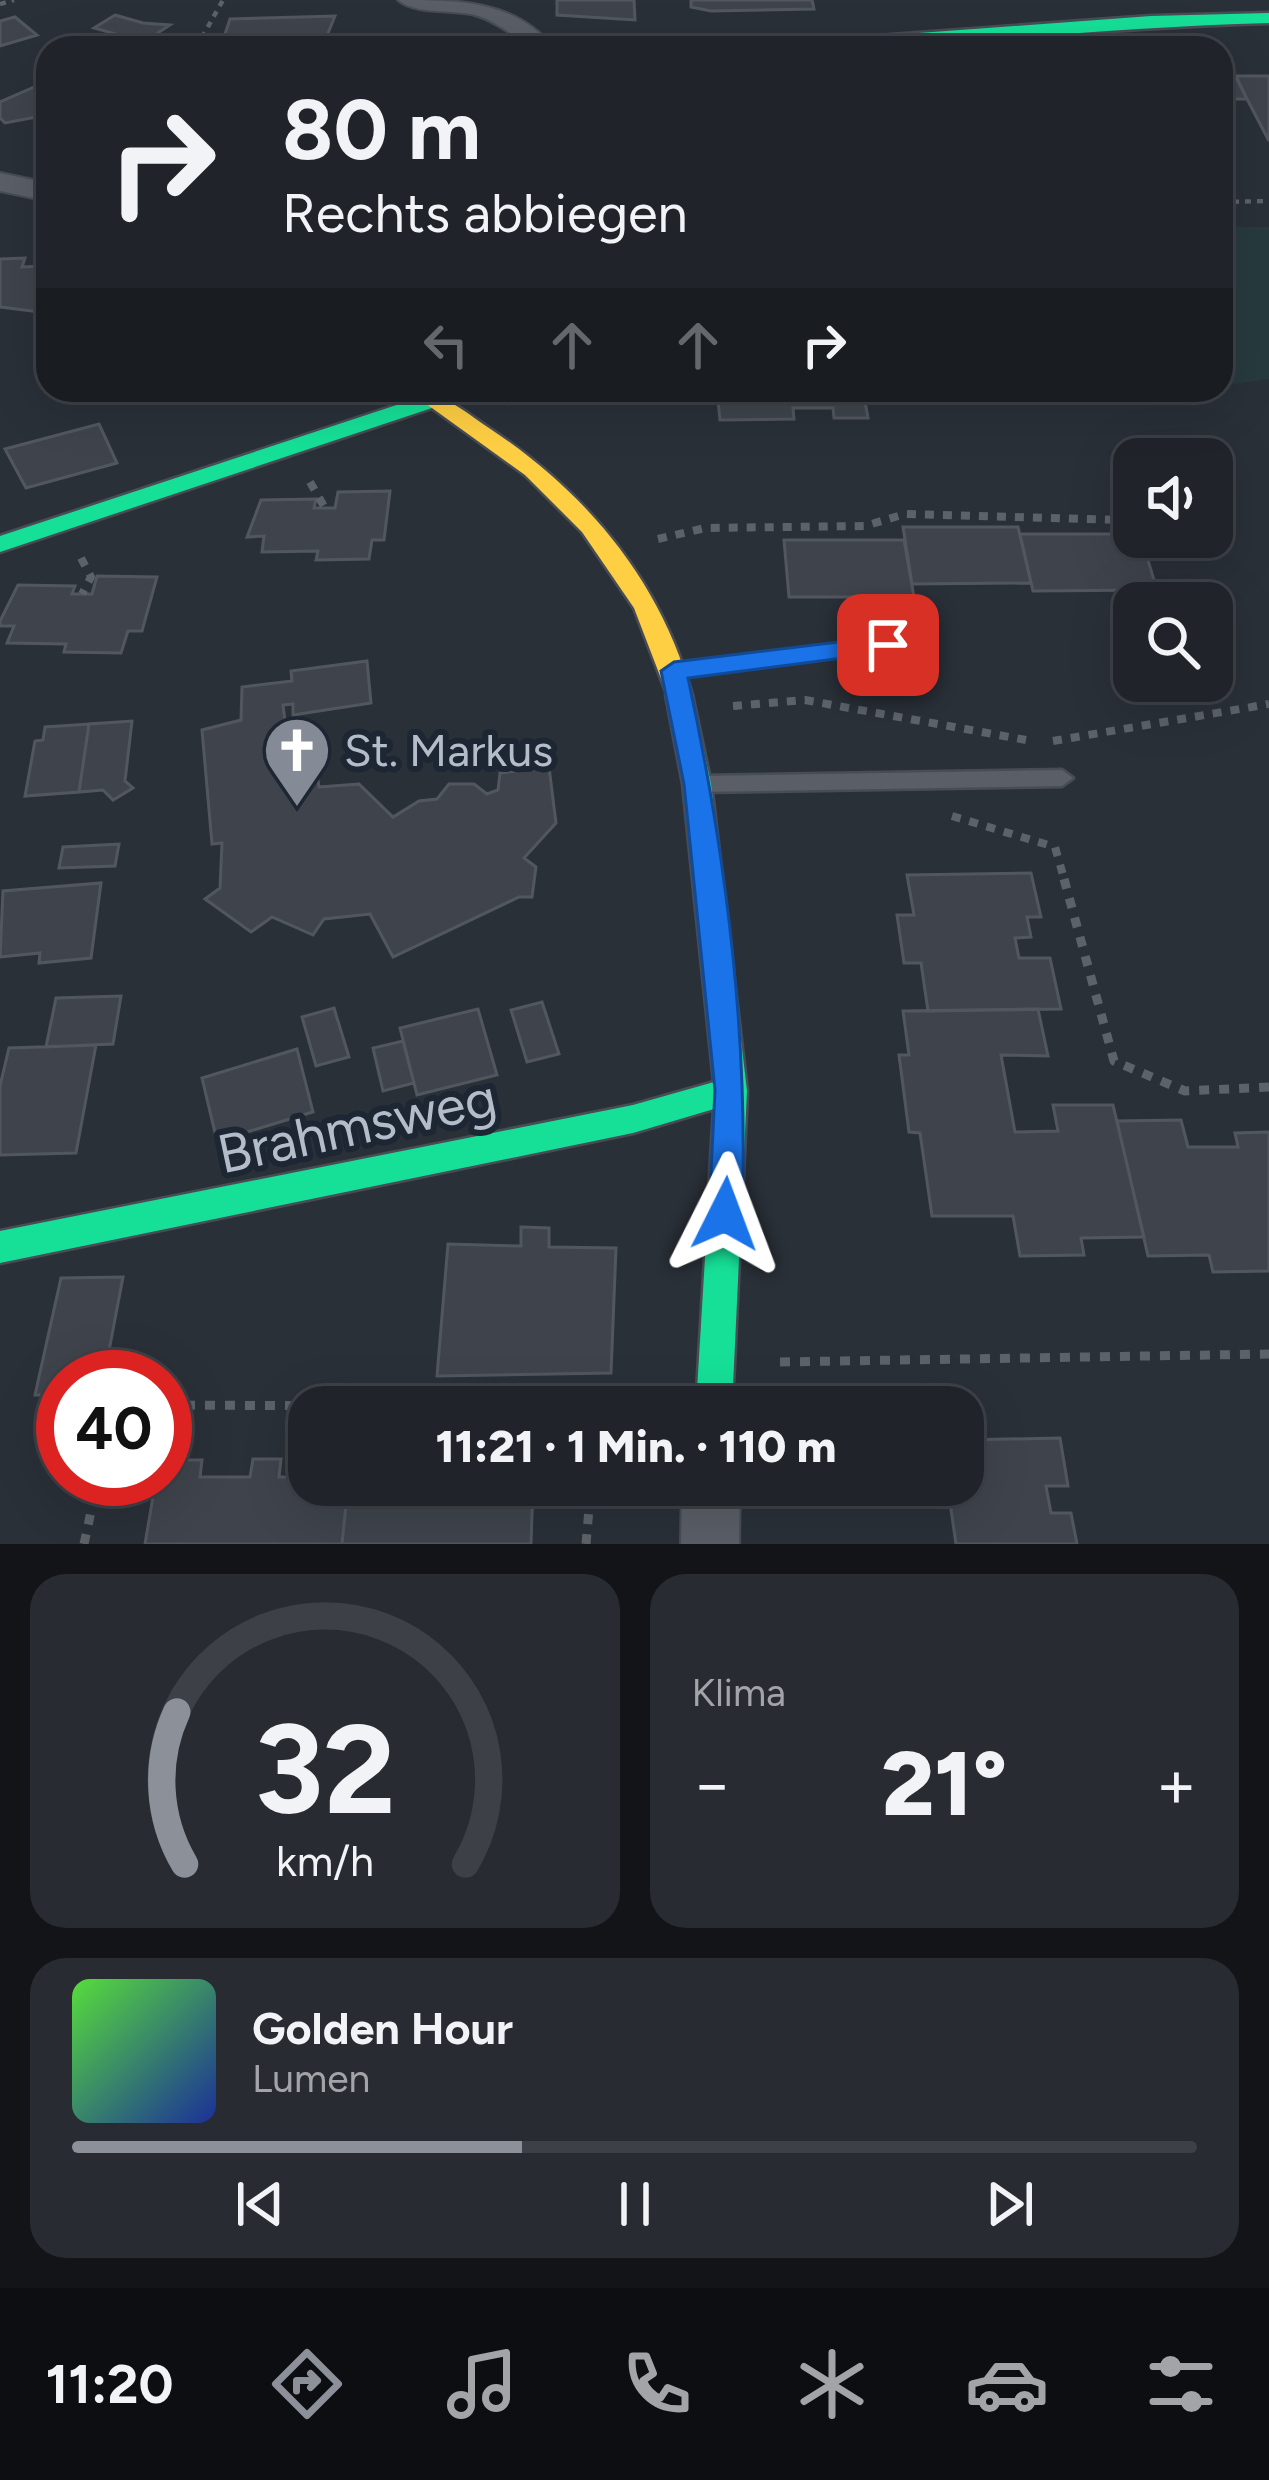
<!DOCTYPE html>
<html lang="de">
<head>
<meta charset="utf-8">
<style>
  :root { --surface:#20242a; --page:#282c32; --text:#f1f3f6; --muted:#a2a4a8; --line:#3d4147; --accent:#8c9099 }
  body { margin:0; font-family:Figtree,sans-serif; background:var(--page); color:var(--text); height:100vh; display:flex; flex-direction:column; font-size:45px; white-space:nowrap }
  * { box-sizing:border-box; margin:0 }
  p { font-size:39px; color:var(--muted) }
  .icon { flex:none; width:66px; height:66px; fill:none; stroke:currentColor; stroke-width:2; stroke-linecap:round; stroke-linejoin:round }
  .map { position:relative; height:1544px; overflow:hidden }
  .drawer { display:flex; flex-direction:column; gap:30px; padding:30px; background:#121417; flex:1 }
  .drawer>* { flex:none }
  .guide { position:absolute; left:36px; top:36px; width:1197px; height:366px; border-radius:36px; box-shadow:0 12px 48px #0002,0 0 0 3px var(--line); background:#20242a; color:var(--text); overflow:hidden }
  .buttons { position:absolute; left:1113px; top:438px; display:grid; gap:24px }
  .buttons a { display:grid; place-items:center; width:120px; height:120px; border-radius:24px; background:var(--surface); box-shadow:0 12px 48px #0002,0 0 0 3px var(--line); font-size:60px }
  .speed { position:absolute; left:36px; top:1350px; display:flex; gap:24px; font-size:60px; font-weight:700; text-align:center }
  .speed>* { display:grid; place-content:center; width:156px; height:156px; border-radius:50%; background:var(--surface); box-shadow:0 12px 48px #0002,0 0 0 3px var(--line); line-height:1 }
  .speed .limit { border:18px solid #d22; background:#fff; color:#111 }
  .pin { position:absolute; display:grid; place-items:center; width:102px; height:102px; color:#fff; margin:-51px; border-radius:24px; box-shadow:0 6px 18px #0006 }
  .me { position:absolute; width:132px; margin:-66px; rotate:3deg; stroke-linejoin:round; filter:drop-shadow(0 0 9px #0008) }
  .turn { display:flex; align-items:center; gap:42px; height:252px; padding:0 48px; font-size:54px }
  .turn .icon { width:156px; height:156px; stroke-width:2.5 }
  .turn b { display:block; font-size:84px; line-height:102px }
  .lanes { display:flex; align-items:center; height:114px; padding:0 48px; background:#0003; justify-content:center; gap:60px; direction:ltr }
  .lanes .off { opacity:.35 }
  .big { font-size:90px; font-weight:800; line-height:1.1 }
  .drawer .widget { flex:1; display:flex; flex-direction:column; justify-content:center; gap:18px; min-width:0; padding:0 42px; border-radius:36px; background:var(--page) }
  .drawer .dial { align-items:center; gap:0 }
  .dial svg { height:312px; overflow:visible; fill:none; stroke:var(--line); stroke-width:7; stroke-linecap:round; text-anchor:middle }
  .dial text { fill:var(--text); stroke:none }
  .song { display:flex; align-items:center; gap:36px }
  .cover { width:144px; height:144px; border-radius:18px; background:linear-gradient(135deg,hsl(110 70% 55%),hsl(230 70% 35%)) }
  .played { height:12px; border-radius:6px; background:linear-gradient(90deg,var(--accent) 40%,var(--line) 40%) }
  .keys { display:flex; justify-content:space-around; direction:ltr }
  .heat { display:flex; justify-content:space-between; align-items:center; font-size:66px; direction:ltr }
  .drawer .tiles { flex:1; display:grid; gap:30px; grid-template-columns:1fr 1fr }
  .widget:last-child { grid-column:span 2 }
  .trip { position:absolute; left:288px; top:1386px; width:696px; height:120px; border-radius:36px; background:var(--surface); box-shadow:0 12px 48px #0002,0 0 0 3px var(--line); font-weight:800; line-height:120px; text-align:center }
  .tab-bar { display:flex; height:192px; justify-content:space-around; align-items:center; background:#0d0e11; color:var(--muted) }
  .tab-bar .icon { width:84px; height:84px }
  .tab-bar .current { color:var(--accent) }
  .tab-bar b { font-size:54px; color:var(--text) }
  .map>svg:first-child { display:block }
  .green { fill:#273a3e }
  .building { fill:#3f444c; stroke:#52575f; stroke-width:3 }
  .lines { fill:none; stroke-linecap:round; stroke-linejoin:round }
  .lane-casing { stroke:#484c55; stroke-width:5 }
  .street-casing { stroke:#484c55; stroke-width:4 }
  .fast-casing { stroke:#484c55; stroke-width:5 }
  .slow-casing { stroke:#484c55; stroke-width:5 }
  .path-far2 { stroke:#5c6268; stroke-width:4.5; stroke-dasharray:6 6; stroke-linecap:butt }
  .path-far1 { stroke:#5c6268; stroke-width:8; stroke-dasharray:9 9; stroke-linecap:butt }
  .path { stroke:#5c6268; stroke-width:9; stroke-dasharray:10 10; stroke-linecap:butt }
  .lane { fill:#5a5e66; fill-rule:evenodd }
  .street { fill:#5a5e66; fill-rule:evenodd }
  .fast { fill:#16e098; fill-rule:evenodd }
  .slow { fill:#ffcf43; fill-rule:evenodd }
  .route { fill:#1a73e8; stroke:#114b97; stroke-width:3 }
  .labels { text-anchor:middle; dominant-baseline:central; stroke-width:12; stroke-linejoin:round; paint-order:stroke }
  .poi-label { font-size:45px; fill:#b4bcc9; stroke:#1d2633; text-anchor:start }
  .near-street-label { font-size:54px; fill:#b4bcc9; stroke:#1d2633 }
</style>
</head>
<body>
<div class="map">
<svg width="1269" height="1544" viewBox="0 0 1269 1544">
  <rect width="100%" height="100%" fill="#2a3038"/>
  <path class="green" d="M 1269,227 L 1269,379 L 1221,386 L 1221,227 Z"/>
  <path class="building" d="M 557,0 L 634,0 L 635,20 L 557,15 Z
    M 691,0 L 812,0 L 814,9 L 711,11 L 691,7 Z
    M 115,15 L 143,23 L 170,25 L 147,40 L 156,42 L 147,48 L 94,48 L 116,34 L 94,28 Z
    M 335,16 L 322,48 L 281,48 L 284,37 L 224,37 L 230,19 Z
    M 15,17 L 37,35 L 0,46 L 0,21 Z
    M 1221,67 L 1231,67 L 1247,99 L 1221,99 Z
    M 1236,76 L 1269,76 L 1269,141 L 1247,99 Z
    M 48,81 L 47,115 L 5,123 L 0,118 L 0,102 Z
    M 25,258 L 22,267 L 43,266 L 48,258 L 48,313 L 0,307 L 0,259 Z
    M 717,390 L 863,390 L 868,418 L 834,418 L 833,408 L 793,408 L 794,419 L 720,420 Z
    M 99,424 L 117,463 L 26,488 L 5,449 Z
    M 390,491 L 384,540 L 372,540 L 369,559 L 316,560 L 318,551 L 262,552 L 264,536 L 247,537 L 261,500 L 316,499 L 314,508 L 335,508 L 338,492 Z
    M 903,527 L 1018,527 L 1031,583 L 912,584 Z
    M 1020,534 L 1134,534 L 1141,537 L 1157,590 L 1033,591 Z
    M 784,540 L 904,540 L 914,597 L 789,597 Z
    M 97,576 L 157,577 L 142,631 L 128,631 L 121,653 L 64,652 L 66,644 L 7,643 L 14,626 L 0,626 L 0,621 L 18,585 L 75,586 L 72,594 L 92,594 Z
    M 367,661 L 371,703 L 293,715 L 293,704 L 283,705 L 286,730 L 310,728 L 319,787 L 359,784 L 393,817 L 419,801 L 437,799 L 449,784 L 474,784 L 487,794 L 498,790 L 500,773 L 549,767 L 556,823 L 524,858 L 536,867 L 532,897 L 519,897 L 393,957 L 370,914 L 324,919 L 313,935 L 272,917 L 251,932 L 205,899 L 220,888 L 222,843 L 212,844 L 202,730 L 241,720 L 242,687 L 292,681 L 291,671 Z
    M 132,721 L 125,781 L 133,788 L 113,800 L 103,790 L 79,792 L 89,724 Z
    M 89,724 L 79,792 L 25,796 L 35,741 L 43,740 L 45,727 Z
    M 119,844 L 115,866 L 59,868 L 63,847 Z
    M 1031,873 L 1041,917 L 1027,917 L 1031,937 L 1015,938 L 1019,958 L 1050,958 L 1061,1009 L 928,1011 L 921,963 L 904,963 L 897,915 L 914,915 L 907,875 Z
    M 101,883 L 91,958 L 39,963 L 40,953 L 0,957 L 3,891 Z
    M 121,996 L 113,1044 L 46,1047 L 56,998 Z
    M 542,1002 L 559,1054 L 527,1062 L 511,1010 Z
    M 334,1008 L 349,1057 L 316,1066 L 302,1017 Z
    M 478,1009 L 497,1075 L 417,1095 L 400,1028 Z
    M 1038,1009 L 1048,1056 L 1001,1055 L 1015,1132 L 1058,1131 L 1053,1105 L 1113,1105 L 1144,1237 L 1081,1238 L 1084,1255 L 1020,1256 L 1013,1216 L 932,1216 L 920,1133 L 909,1132 L 899,1055 L 909,1055 L 903,1011 Z
    M 403,1041 L 414,1083 L 383,1091 L 373,1048 Z
    M 96,1045 L 76,1153 L 0,1155 L 0,1086 L 9,1048 Z
    M 297,1049 L 313,1112 L 217,1141 L 202,1078 Z
    M 1181,1120 L 1188,1147 L 1238,1147 L 1235,1133 L 1269,1132 L 1269,1271 L 1213,1272 L 1209,1255 L 1148,1256 L 1117,1121 Z
    M 521,1227 L 549,1228 L 549,1247 L 616,1248 L 611,1373 L 437,1376 L 448,1244 L 521,1246 Z
    M 123,1277 L 104,1377 L 63,1377 L 63,1395 L 35,1395 L 61,1278 Z
    M 1060,1438 L 1068,1486 L 1046,1486 L 1051,1513 L 1071,1513 L 1077,1544 L 956,1544 L 948,1489 L 936,1485 L 963,1485 L 963,1440 Z
    M 253,1459 L 281,1459 L 279,1477 L 309,1477 L 309,1485 L 348,1485 L 342,1544 L 145,1544 L 156,1479 L 165,1479 L 165,1460 L 202,1460 L 200,1477 L 250,1477 Z
    M 348,1485 L 533,1485 L 531,1544 L 342,1544 Z"/>
  <g class="lines">
    <defs>
      <path id="lane" d="M 888,638 L 895,640 L 898,645 L 895,650 L 674,678 L 664,671 L 674,664 Z
        M 1062,770 L 1073,778 L 1062,786 L 698,792 L 687,784 L 698,776 Z"/>
      <path id="street" d="M 398,0 C 458,0 515,0 554,48 C 517,48 509,25 475,15 C 451,9 416,15 398,0 Z
        M 0,173 L 48,183 L 48,201 L 0,191 Z
        M 682,1485 L 740,1485 L 739,1544 L 681,1544 Z"/>
      <path id="fast" d="M 1269,13 L 1269,23 C 1104,27 939,48 774,48 L 782,43 L 1151,16 Z
        M 433,393 L 441,395 L 441,405 L 0,552 L 0,536 Z
        M 679,686 L 692,695 L 711,784 L 747,1091 L 732,1407 L 696,1407 L 714,1109 L 633,1133 L 0,1263 L 0,1231 L 633,1105 L 714,1082 L 683,784 L 666,695 Z"/>
      <path id="slow" d="M 407,390 C 440,390 461,409 489,428 C 586,492 661,581 692,695 L 688,702 L 670,702 L 634,608 L 582,532 L 525,475 Z"/>
    </defs>
    <use href="#lane" class="lane-casing"/>
    <use href="#street" class="street-casing"/>
    <use href="#fast" class="fast-casing"/>
    <use href="#slow" class="slow-casing"/>
    <path class="path-far2" d="M 0,4 L 14,0
      M 196,48 L 223,0
      M 1221,202 L 1269,201"/>
    <path class="path-far1" d="M 506,402 L 531,390
      M 310,482 L 325,508
      M 658,539 L 705,528 L 865,526 L 905,514 L 1120,520
      M 81,558 L 91,577 L 82,594
      M 733,706 L 805,700 L 1026,740
      M 1053,741 L 1269,704
      M 952,816 L 1055,847 L 1065,882"/>
    <path class="path" d="M 1064,879 L 1114,1061 L 1185,1091 L 1269,1087
      M 780,1362 L 1269,1354
      M 165,1405 L 558,1407
      M 605,1407 L 652,1406
      M 84,1544 L 98,1479
      M 586,1544 L 591,1485"/>
    <use href="#lane" class="lane"/>
    <use href="#street" class="street"/>
    <use href="#fast" class="fast"/>
    <use href="#slow" class="slow"/>
  </g>
  <path class="route" d="M 888,636 L 897,638 L 897,651 L 688,678 C 726,854 749,1035 742,1214 L 737,1225 L 725,1230 L 714,1225 L 709,1214 L 715,1090 L 684,784 L 661,671 L 674,662 Z"/>
  <defs>
    <symbol id="church-pin" viewBox="-11 -11 22 30"><path d="M0 17L-7.5 6A9.5 9.5 0 1 1 7.5 6Z" fill="#848b96" stroke="#1d2633"/><path d="M-1.2-6h2.4v3.5h3.3v2.4h-3.3V6h-2.4V-.1h-3.3v-2.4h3.3Z" fill="#fff"/></symbol>
  </defs>
  <g fill-rule="evenodd">
    <use href="#church-pin" x="259" y="712" width="76" height="104"/>
  </g>
  <g class="labels">
    <g class="poi-label">
      <text x="344" y="750">St. Markus</text>
    </g>
    <g class="near-street-label">
      <text transform="translate(357 1126) rotate(-12)">Brahmsweg</text>
    </g>
  </g>
</svg>
<div class="buttons">
<a><svg class="icon" aria-label="sound" viewBox="0 0 24 24"><path d="M4 9h4l5-4v14l-5-4H4zM17 9q2 3 0 6"/></svg></a>
<a><svg class="icon" aria-label="search" viewBox="0 0 24 24"><circle cx="10" cy="10" r="6"/><path d="M15 15l6 6"/></svg></a>
</div>
<div class="speed"><div class="limit">40</div></div>
<div class="pin" style="left:888px;top:645px;background:#d93025"><svg class="icon" aria-label="arrive" viewBox="0 0 24 24"><path d="M6 21V4h12l-3 4 3 4H6"/></svg></div>
<svg class="me" style="left:725px;top:1214px" viewBox="-20 -20 40 40"><path d="M0-17L14 15 0 8-14 15z" fill="#1a73e8" stroke="#fff" stroke-width="4"/></svg>
<div class="trip">11:21 · 1 Min. · 110 m</div>
<div class="guide">
<div class="turn"><svg class="icon" aria-label="right" viewBox="0 0 24 24"><path d="M7 20v-9h11M14 6l5 5-5 5"/></svg><div><b>80 m</b>Rechts abbiegen</div></div>
<div class="lanes"><svg class="icon off" aria-label="left" viewBox="0 0 24 24"><path d="M17 20v-9H6M10 6l-5 5 5 5"/></svg><svg class="icon off" aria-label="ahead" viewBox="0 0 24 24"><path d="M12 20V5M6 11l6-6 6 6"/></svg><svg class="icon off" aria-label="ahead" viewBox="0 0 24 24"><path d="M12 20V5M6 11l6-6 6 6"/></svg><svg class="icon" aria-label="right" viewBox="0 0 24 24"><path d="M7 20v-9h11M14 6l5 5-5 5"/></svg></div>
</div>
</div>
<section class="drawer">
<div class="tiles">
<div class="widget dial"><svg viewBox="0 0 100 80">
<path d="M14 69A42 42 0 1 1 86 69"/>
<path d="M14 69A42 42 0 0 1 12 30" stroke="#8c9099"/>
<text x="50" y="56" font-size="32" font-weight="700">32</text>
<text x="50" y="72" font-size="11">km/h</text>
</svg></div>
<div class="widget"><p>Klima</p>
<div class="heat"><a>−</a><b class="big">21°</b><a>+</a></div>
</div>
<div class="widget">
<div class="song"><i class="cover"></i><div><b>Golden Hour</b><p>Lumen</p></div></div>
<div class="played"></div>
<div class="keys"><svg class="icon" aria-label="previous" viewBox="0 0 24 24"><path d="M18 5L8 12l10 7zM5 5v14"/></svg><svg class="icon" aria-label="pause" viewBox="0 0 24 24"><path d="M8 5v14M16 5v14"/></svg><svg class="icon" aria-label="next" viewBox="0 0 24 24"><path d="M6 5l10 7-10 7zM19 5v14"/></svg></div>
</div>
</div>
</section>
<nav class="tab-bar">
<b>11:20</b>
<svg class="icon current" aria-label="directions" viewBox="0 0 24 24"><path d="M12 3l9 9-9 9-9-9zM9 14v-3h6M13 9l2 2-2 2"/></svg>
<svg class="icon" aria-label="music" viewBox="0 0 24 24"><path d="M9 18V5l10-2v13"/><circle cx="6" cy="18" r="3"/><circle cx="16" cy="16" r="3"/></svg>
<svg class="icon" aria-label="phone" viewBox="0 0 24 24"><path d="M5 4h4l2 5-3 2q2 4 5 5l2-3 5 2v4C11 20 4 13 5 4z"/></svg>
<svg class="icon" aria-label="climate" viewBox="0 0 24 24"><path d="M12 3v18M4 7l16 10M4 17L20 7"/></svg>
<svg class="icon" aria-label="car" viewBox="0 0 24 24"><path d="M5 17H2v-5l4-1 3-4h7l3 4 3 1v5h-3M9 17h6M6 11h13"/><circle cx="7" cy="17" r="2"/><circle cx="17" cy="17" r="2"/></svg>
<svg class="icon" aria-label="filters" viewBox="0 0 24 24"><path d="M4 7h16M4 17h16"/><circle cx="9" cy="7" r="2"/><circle cx="15" cy="17" r="2"/></svg>
</nav>
</body>
</html>
